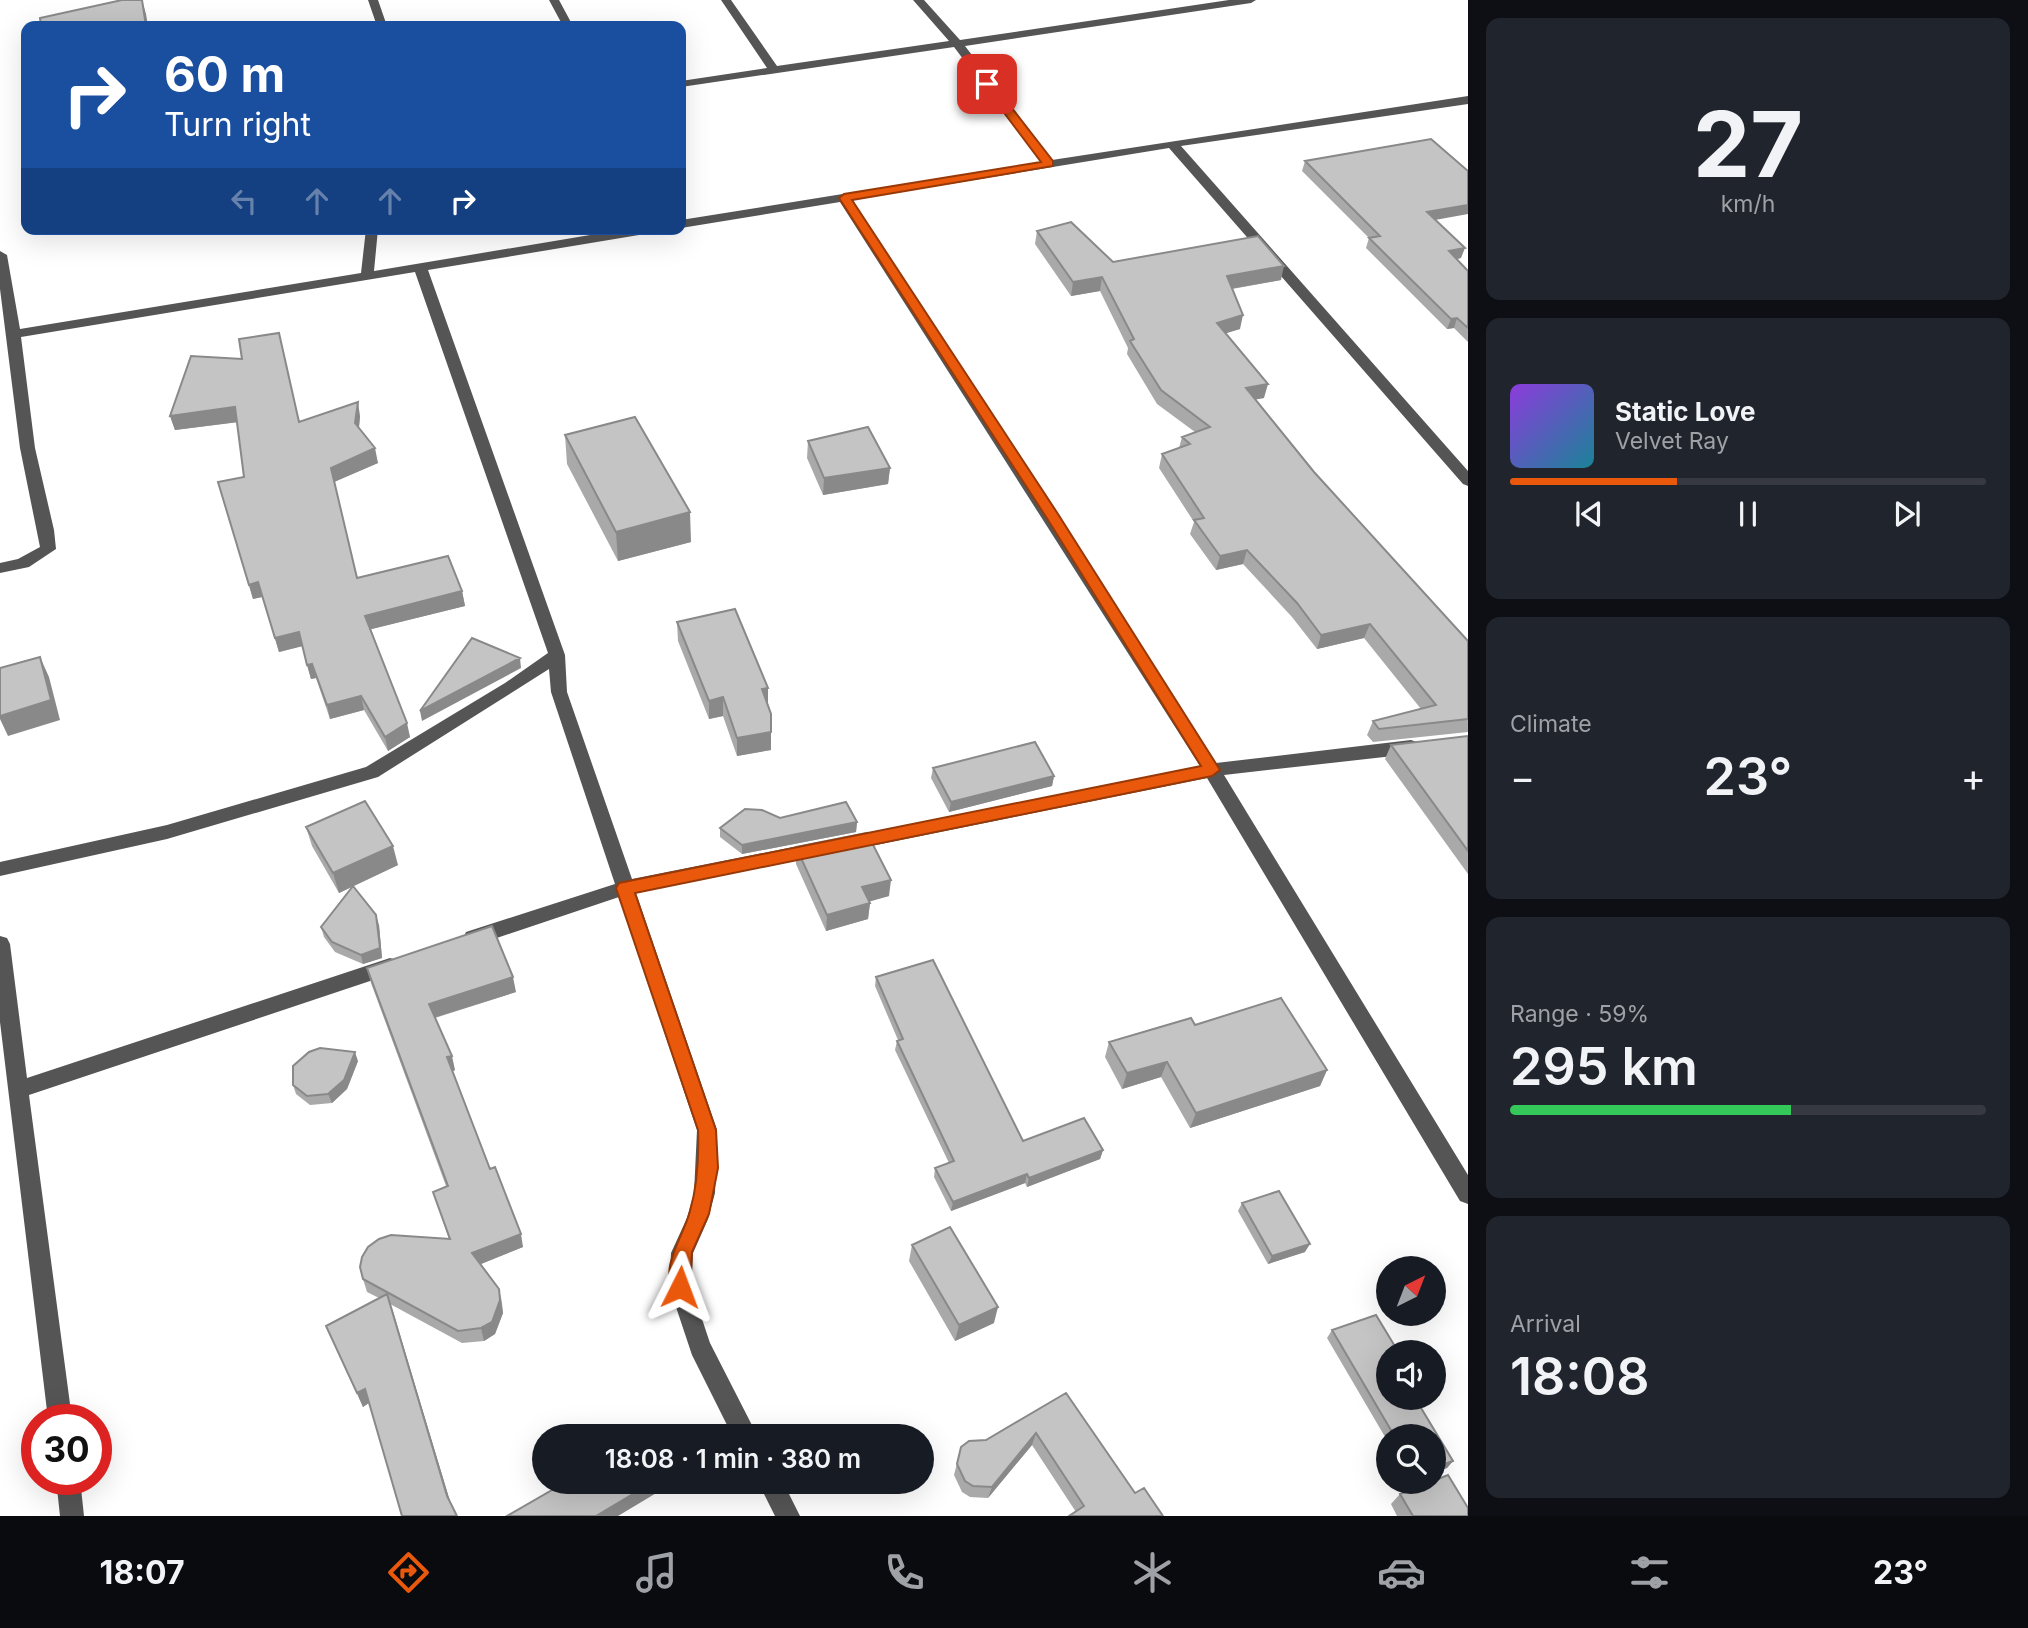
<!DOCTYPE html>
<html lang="en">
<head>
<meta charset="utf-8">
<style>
  :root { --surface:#171b24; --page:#20242c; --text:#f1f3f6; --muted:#9ea1a6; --line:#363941; --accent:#ea580c }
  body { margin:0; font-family:Inter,sans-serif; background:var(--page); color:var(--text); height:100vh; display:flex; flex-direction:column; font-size:26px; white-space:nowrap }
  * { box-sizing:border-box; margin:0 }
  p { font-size:23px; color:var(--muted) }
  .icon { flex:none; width:38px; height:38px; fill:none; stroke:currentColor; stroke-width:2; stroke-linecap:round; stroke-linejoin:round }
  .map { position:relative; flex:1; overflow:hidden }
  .side { display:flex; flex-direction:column; gap:18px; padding:18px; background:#0d0f14; width:560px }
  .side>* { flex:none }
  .hud { position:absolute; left:21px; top:21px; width:665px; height:214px; border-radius:14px; box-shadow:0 7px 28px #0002; background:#1a4fa0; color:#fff; overflow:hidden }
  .needle { width:46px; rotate:42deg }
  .controls { position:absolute; left:1376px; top:1256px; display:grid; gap:14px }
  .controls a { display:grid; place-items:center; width:70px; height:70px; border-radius:50%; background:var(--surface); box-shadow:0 7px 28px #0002; font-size:35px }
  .speed { position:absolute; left:21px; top:1404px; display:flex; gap:14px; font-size:35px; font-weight:700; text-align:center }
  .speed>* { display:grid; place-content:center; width:91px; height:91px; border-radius:50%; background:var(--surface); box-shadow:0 7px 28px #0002; line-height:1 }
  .speed .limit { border:10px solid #d22; background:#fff; color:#111 }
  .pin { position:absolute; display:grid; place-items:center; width:60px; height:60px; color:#fff; margin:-30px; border-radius:14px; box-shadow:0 4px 10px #0006 }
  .me { position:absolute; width:77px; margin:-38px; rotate:3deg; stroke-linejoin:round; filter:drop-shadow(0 0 5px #0008) }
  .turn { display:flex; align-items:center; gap:24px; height:147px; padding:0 28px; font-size:32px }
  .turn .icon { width:91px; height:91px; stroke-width:2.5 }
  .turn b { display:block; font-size:49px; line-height:60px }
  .lanes { display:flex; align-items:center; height:66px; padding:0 28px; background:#0003; justify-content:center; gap:35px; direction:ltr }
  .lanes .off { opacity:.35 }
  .big { font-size:52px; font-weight:600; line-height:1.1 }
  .side .tile { flex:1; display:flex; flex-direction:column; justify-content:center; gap:10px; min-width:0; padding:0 24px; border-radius:14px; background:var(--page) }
  .side .dial { align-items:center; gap:0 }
  .dial b { font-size:91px; line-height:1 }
  .song { display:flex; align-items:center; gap:21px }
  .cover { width:84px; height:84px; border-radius:10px; background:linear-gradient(135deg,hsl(270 70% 55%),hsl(190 70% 35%)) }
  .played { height:7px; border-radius:4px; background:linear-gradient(90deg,var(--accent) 35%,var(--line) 35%) }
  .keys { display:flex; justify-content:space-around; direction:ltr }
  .heat { display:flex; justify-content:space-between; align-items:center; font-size:38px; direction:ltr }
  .charge { height:10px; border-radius:5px; background:linear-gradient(90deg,#34c759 59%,var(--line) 0) }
  .trip { position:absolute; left:532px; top:1424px; width:402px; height:70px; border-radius:35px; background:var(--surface); box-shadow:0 7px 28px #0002; font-weight:600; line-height:70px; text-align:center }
  .tab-bar { display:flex; height:112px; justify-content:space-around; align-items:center; background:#090b0e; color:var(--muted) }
  .tab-bar .icon { width:49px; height:49px }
  .tab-bar .selected { color:var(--accent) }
  .tab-bar b { font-size:32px; color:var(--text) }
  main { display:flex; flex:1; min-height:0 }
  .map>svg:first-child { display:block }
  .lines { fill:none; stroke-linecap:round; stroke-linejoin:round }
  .minor { fill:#555; fill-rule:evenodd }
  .wall { fill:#a9a9a9 }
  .shaded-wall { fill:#898989 }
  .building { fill:#c4c4c4; stroke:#898989; stroke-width:2 }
  .route { fill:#ea580c; stroke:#983908; stroke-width:2 }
</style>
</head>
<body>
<main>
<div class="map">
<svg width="1468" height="1516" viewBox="0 0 1468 1516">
  <rect width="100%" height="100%" fill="#fff"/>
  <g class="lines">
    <path class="minor" d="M 368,0 L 378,0 L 387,26 L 377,26 Z
      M 549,0 L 559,0 L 573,26 L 563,26 Z
      M 721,0 L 731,0 L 777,66 L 949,41 L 913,0 L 924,0 L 960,40 L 1229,0 L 1256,0 L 1251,3 L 965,46 L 1052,160 L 1468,96 L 1468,104 L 1181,146 L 1468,471 L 1468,486 L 1463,484 L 1169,148 L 852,200 L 1216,763 L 1411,740 L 1417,742 L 1420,747 L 1417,752 L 1411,754 L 1224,775 L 1468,1175 L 1468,1204 L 1460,1201 L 1207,778 L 846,851 L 840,849 L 837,844 L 840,839 L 846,837 L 1200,766 L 840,202 L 681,228 L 681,220 L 1041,162 L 954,47 L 681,87 L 681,81 L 767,68 Z
      M 366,229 L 378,229 L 374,271 L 626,229 L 657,229 L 651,233 L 428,270 L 565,655 L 567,692 L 632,879 L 818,842 L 824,844 L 827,849 L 824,854 L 818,856 L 636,893 L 717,1130 L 715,1193 L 708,1219 L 693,1253 L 692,1275 L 695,1298 L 710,1343 L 758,1437 L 733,1437 L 692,1355 L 673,1298 L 670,1275 L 671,1253 L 687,1218 L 694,1193 L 697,1130 L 619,897 L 473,946 L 466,944 L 463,938 L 466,932 L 615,884 L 551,692 L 549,669 L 378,777 L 167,839 L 0,876 L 0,862 L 167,825 L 366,767 L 505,683 L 548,653 L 415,272 L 21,337 L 35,448 L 54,530 L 56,549 L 29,567 L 0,573 L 0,563 L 18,559 L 40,547 L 20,448 L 0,289 L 0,251 L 7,255 L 20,329 L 361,273 Z
      M 0,936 L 7,938 L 10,944 L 27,1078 L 390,958 L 397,960 L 400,966 L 397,972 L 29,1095 L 72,1419 L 48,1419 L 0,1022 Z
      M 56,1479 L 80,1479 L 84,1516 L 60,1516 Z
      M 758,1482 L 783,1482 L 800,1516 L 775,1516 Z"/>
  </g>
  <path class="wall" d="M 1305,161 L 1435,220 L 1461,258 L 1457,259 L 1468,271 L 1468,342 L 1454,328 L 1447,329 L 1366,248 L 1369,238 L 1302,171 Z
    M 1037,231 L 1113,262 L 1281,280 L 1232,289 L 1240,329 L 1225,333 L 1264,398 L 1255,399 L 1314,472 L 1468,641 L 1468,732 L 1373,742 L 1367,735 L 1373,721 L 1421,709 L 1364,638 L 1317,649 L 1292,617 L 1243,564 L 1216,570 L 1190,534 L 1194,522 L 1159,468 L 1162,454 L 1179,448 L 1182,437 L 1195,432 L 1157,404 L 1127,354 L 1128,348 L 1100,291 L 1071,296 L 1035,244 Z
    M 242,359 L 299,422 L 360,416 L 359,428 L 378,463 L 334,482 L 357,578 L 462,591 L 465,606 L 371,629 L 410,737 L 388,751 L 364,710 L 330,719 L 316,678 L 311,679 L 302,646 L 279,652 L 262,597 L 253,599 L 218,482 L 244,477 L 237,422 L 175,430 L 170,416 Z
    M 565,435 L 691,542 L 618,561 L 567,464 Z
    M 808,441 L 890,468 L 888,484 L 823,495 L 807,458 Z
    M 677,622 L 768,705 L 771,750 L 737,756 L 723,716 L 709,719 L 678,641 Z
    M 1468,736 L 1468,874 L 1385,759 L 1391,745 Z
    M 933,768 L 1054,776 L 1052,786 L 949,812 L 931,778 Z
    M 780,818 L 857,822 L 856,832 L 742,854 L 720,837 L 720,828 Z
    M 306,827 L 398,865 L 339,893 L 312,846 Z
    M 796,847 L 889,896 L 869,901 L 870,903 L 868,919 L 826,931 L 796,864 Z
    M 379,925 L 382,958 L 363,964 L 335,952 L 324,937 L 321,927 Z
    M 367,968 L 516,992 L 435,1018 L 455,1070 L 453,1071 L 490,1169 L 523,1247 L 481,1264 L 499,1289 L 502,1302 L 503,1313 L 495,1334 L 484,1341 L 462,1343 L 390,1304 L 450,1501 L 369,1403 L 363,1407 L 326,1326 L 379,1298 L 367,1292 L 363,1279 L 449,1239 L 433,1192 L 446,1186 L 371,983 Z
    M 876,977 L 1023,1141 L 1103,1150 L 1100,1159 L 1027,1187 L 1025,1183 L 951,1211 L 934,1177 L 935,1168 L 949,1163 L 895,1050 L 897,1041 L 898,1040 L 875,986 Z
    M 1195,1025 L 1327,1070 L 1320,1086 L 1190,1128 L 1161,1077 L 1122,1089 L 1105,1057 L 1109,1042 Z
    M 358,1061 L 347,1089 L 332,1103 L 310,1105 L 296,1094 L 293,1085 Z
    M 1242,1203 L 1305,1252 L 1268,1264 L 1238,1211 Z
    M 912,1245 L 994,1323 L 955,1341 L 909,1261 Z
    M 1376,1315 L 1399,1353 L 1388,1353 L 1388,1398 L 1415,1398 L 1453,1461 L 1447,1468 L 1433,1473 L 1433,1437 L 1388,1437 L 1388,1442 L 1327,1338 L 1332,1330 Z
    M 1066,1393 L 1135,1493 L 1163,1516 L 1076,1512 L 1032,1445 L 988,1498 L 970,1497 L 962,1492 L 954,1475 L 961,1447 L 986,1440 Z
    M 1400,1494 L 1468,1516 L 1397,1516 L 1391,1504 Z"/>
  <path class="shaded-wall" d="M 142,0 L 146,14 L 148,26 L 146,26 Z
    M 1468,205 L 1468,214 L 1424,222 L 1427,212 Z
    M 1465,248 L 1461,258 L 1446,261 L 1449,251 Z
    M 1284,266 L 1281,280 L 1224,290 L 1227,276 Z
    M 1102,277 L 1100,291 L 1071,296 L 1073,282 Z
    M 1243,315 L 1240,329 L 1214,337 L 1217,323 Z
    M 1457,318 L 1454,328 L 1447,329 L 1451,319 Z
    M 1268,384 L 1264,398 L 1242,402 L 1246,388 Z
    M 358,402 L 360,416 L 358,437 L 355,423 Z
    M 235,407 L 239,422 L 175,430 L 170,416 Z
    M 375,448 L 378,463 L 334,482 L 331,468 Z
    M 890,468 L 888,484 L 823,495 L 824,478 Z
    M 690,512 L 691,542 L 618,561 L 616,532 Z
    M 1247,550 L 1243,564 L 1216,570 L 1220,556 Z
    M 258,582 L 262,597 L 253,599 L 249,585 Z
    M 462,591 L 465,606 L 368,630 L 365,616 Z
    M 1370,624 L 1364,638 L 1317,649 L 1321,635 Z
    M 299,632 L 303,646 L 279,652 L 275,638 Z
    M 40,657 L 49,677 L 60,720 L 8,736 L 0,719 L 0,716 Z
    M 520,658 L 521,668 L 422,721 L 420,711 Z
    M 312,664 L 316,678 L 311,679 L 307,665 Z
    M 768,688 L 768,706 L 762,689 Z
    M 361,696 L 364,710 L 330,719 L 327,705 Z
    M 723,697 L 723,716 L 709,719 L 709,701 Z
    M 407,723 L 410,737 L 388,751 L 385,737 Z
    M 771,732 L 771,750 L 737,756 L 737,738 Z
    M 1054,776 L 1052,786 L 949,812 L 951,802 Z
    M 857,822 L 856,832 L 742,854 L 742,845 Z
    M 393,846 L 398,865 L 339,893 L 333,873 Z
    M 891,880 L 889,896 L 861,904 L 862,887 Z
    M 870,903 L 868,919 L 826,931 L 827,915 Z
    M 376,915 L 379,925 L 382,958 L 363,964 L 361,955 Z
    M 513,977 L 516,992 L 433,1018 L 429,1004 Z
    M 355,1052 L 358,1061 L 347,1089 L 332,1103 L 328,1094 Z
    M 452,1056 L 455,1070 L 451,1072 L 447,1057 Z
    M 1167,1062 L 1161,1077 L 1122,1089 L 1127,1073 Z
    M 1327,1070 L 1320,1086 L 1190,1128 L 1196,1113 Z
    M 1103,1150 L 1100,1159 L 1027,1187 L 1029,1178 Z
    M 1027,1174 L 1025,1183 L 951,1211 L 953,1202 Z
    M 521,1234 L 523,1247 L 476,1266 L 472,1253 Z
    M 1310,1244 L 1305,1252 L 1268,1264 L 1272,1256 Z
    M 499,1289 L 503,1313 L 495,1334 L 484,1341 L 481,1328 Z
    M 387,1294 L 392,1308 L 452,1508 L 447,1496 Z
    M 998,1307 L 994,1323 L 955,1341 L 959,1325 Z
    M 365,1389 L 370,1402 L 363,1407 L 357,1393 Z
    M 1036,1433 L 1032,1445 L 988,1498 L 992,1487 Z
    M 1453,1461 L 1447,1468 L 1433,1473 L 1433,1468 Z
    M 653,1482 L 657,1482 L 658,1492 L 618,1516 L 596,1516 Z"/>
  <path class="building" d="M 122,0 L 142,0 L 146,26 L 41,26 L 40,18 Z
    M 1431,139 L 1468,171 L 1468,205 L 1427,212 L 1465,248 L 1449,251 L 1468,271 L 1468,328 L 1457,318 L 1451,319 L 1369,238 L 1380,236 L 1305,161 Z
    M 1071,222 L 1113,262 L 1258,236 L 1284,266 L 1227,276 L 1243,315 L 1217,323 L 1268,384 L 1246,388 L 1314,472 L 1468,641 L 1468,719 L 1379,729 L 1373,721 L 1436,705 L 1370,624 L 1321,635 L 1297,603 L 1247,550 L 1220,556 L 1194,520 L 1204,518 L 1162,454 L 1190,444 L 1182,437 L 1210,427 L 1161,390 L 1130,341 L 1134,339 L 1102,277 L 1073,282 L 1037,231 Z
    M 279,333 L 299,422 L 358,402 L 355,423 L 375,448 L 331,468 L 357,578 L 448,556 L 462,591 L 365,616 L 407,723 L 385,737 L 361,696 L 327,705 L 312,664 L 307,665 L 299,632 L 275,638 L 258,582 L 249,585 L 218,482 L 244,477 L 235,407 L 170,416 L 191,356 L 242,359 L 239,339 Z
    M 635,417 L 690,512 L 616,532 L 565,435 Z
    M 868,427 L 890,468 L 824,478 L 808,441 Z
    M 735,609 L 768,688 L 762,689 L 771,714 L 771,732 L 737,738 L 723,697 L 709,701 L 677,622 Z
    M 472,638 L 520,658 L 420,711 Z
    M 40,657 L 51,700 L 0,716 L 0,668 Z
    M 1468,736 L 1468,851 L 1391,745 Z
    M 1035,742 L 1054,776 L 951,802 L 933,768 Z
    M 365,801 L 393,846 L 333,873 L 306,827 Z
    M 846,802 L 857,822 L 742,845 L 720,828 L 745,809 L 762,810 L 780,818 Z
    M 867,833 L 891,880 L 862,887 L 870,903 L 827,915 L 796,847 Z
    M 353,886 L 376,915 L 380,948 L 361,955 L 332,942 L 321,927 Z
    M 492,926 L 513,977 L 429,1004 L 452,1056 L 447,1057 L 490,1169 L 495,1167 L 521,1234 L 472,1253 L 499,1289 L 500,1300 L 492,1322 L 481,1328 L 458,1331 L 363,1279 L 360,1267 L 362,1257 L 368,1247 L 379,1239 L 391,1235 L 450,1239 L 433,1192 L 448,1186 L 367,968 Z
    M 933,960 L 1023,1141 L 1084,1118 L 1103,1150 L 1029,1178 L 1027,1174 L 953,1202 L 935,1168 L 954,1161 L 897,1041 L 903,1039 L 876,977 Z
    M 1281,998 L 1327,1070 L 1196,1113 L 1167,1062 L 1127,1073 L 1109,1042 L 1191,1018 L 1195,1025 Z
    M 320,1048 L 355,1052 L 344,1080 L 328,1094 L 307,1096 L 293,1085 L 293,1066 L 309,1052 Z
    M 1279,1191 L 1310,1244 L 1272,1256 L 1242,1203 Z
    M 950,1227 L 998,1307 L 959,1325 L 912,1245 Z
    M 387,1294 L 447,1496 L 457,1516 L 402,1516 L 365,1389 L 357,1393 L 326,1326 Z
    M 1376,1315 L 1399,1353 L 1388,1353 L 1388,1398 L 1415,1398 L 1453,1461 L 1433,1468 L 1433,1437 L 1395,1437 L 1332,1330 Z
    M 1066,1393 L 1135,1493 L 1144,1488 L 1163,1516 L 1069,1516 L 1084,1506 L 1036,1433 L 992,1487 L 973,1486 L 965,1481 L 957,1464 L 961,1447 L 969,1441 L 986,1440 Z
    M 1448,1475 L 1468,1508 L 1468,1516 L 1413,1516 L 1400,1494 L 1430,1482 L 1433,1482 L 1433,1481 Z
    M 566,1482 L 653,1482 L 596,1516 L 507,1516 Z"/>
  <path class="route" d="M 984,81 L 991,81 L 1053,161 L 1053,166 L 852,200 L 1058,514 L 1220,770 L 1212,776 L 635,893 L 716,1130 L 718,1168 L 709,1214 L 692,1252 L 690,1287 L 687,1294 L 680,1297 L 673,1294 C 660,1265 683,1238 690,1211 C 698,1183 699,1158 698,1130 L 616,888 L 619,883 L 1201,766 L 1048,520 L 839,198 L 844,194 L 1041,162 L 984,86 Z"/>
</svg>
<div class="controls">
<a><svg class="needle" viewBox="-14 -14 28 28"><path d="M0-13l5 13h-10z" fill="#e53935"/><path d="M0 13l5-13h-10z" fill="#9ea1a6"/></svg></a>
<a><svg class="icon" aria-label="sound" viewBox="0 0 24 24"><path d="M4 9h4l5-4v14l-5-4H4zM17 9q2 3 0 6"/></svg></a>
<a><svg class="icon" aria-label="search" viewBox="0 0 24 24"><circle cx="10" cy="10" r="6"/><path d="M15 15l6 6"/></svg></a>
</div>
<div class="speed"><div class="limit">30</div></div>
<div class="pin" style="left:987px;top:84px;background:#d93025"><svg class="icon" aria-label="arrive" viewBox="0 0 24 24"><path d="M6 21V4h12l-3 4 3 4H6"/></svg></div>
<svg class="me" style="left:680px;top:1287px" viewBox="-20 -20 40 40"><path d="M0-17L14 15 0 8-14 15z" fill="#ea580c" stroke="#fff" stroke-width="4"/></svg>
<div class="trip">18:08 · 1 min · 380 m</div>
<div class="hud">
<div class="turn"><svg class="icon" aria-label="right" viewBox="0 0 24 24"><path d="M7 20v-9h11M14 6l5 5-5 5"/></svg><div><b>60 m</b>Turn right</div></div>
<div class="lanes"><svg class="icon off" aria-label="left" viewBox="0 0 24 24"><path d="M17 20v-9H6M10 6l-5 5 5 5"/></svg><svg class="icon off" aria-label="ahead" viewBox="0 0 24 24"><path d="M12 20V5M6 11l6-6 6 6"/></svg><svg class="icon off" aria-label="ahead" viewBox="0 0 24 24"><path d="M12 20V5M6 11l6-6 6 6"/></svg><svg class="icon" aria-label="right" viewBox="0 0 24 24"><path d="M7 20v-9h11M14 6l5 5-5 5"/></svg></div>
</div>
</div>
<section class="side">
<div class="tile dial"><b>27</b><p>km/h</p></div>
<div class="tile">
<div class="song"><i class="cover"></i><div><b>Static Love</b><p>Velvet Ray</p></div></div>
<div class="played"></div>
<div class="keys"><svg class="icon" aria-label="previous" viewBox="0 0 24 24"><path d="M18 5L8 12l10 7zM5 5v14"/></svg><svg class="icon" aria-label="pause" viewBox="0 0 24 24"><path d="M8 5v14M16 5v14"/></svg><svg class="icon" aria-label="next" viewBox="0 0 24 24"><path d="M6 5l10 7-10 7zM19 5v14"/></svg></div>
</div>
<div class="tile"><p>Climate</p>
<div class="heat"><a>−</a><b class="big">23°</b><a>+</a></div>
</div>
<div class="tile"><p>Range · 59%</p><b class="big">295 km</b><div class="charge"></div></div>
<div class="tile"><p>Arrival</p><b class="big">18:08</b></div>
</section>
</main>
<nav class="tab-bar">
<b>18:07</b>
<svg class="icon selected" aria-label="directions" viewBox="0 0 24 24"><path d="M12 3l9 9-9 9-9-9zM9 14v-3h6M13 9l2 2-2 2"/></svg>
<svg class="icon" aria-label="music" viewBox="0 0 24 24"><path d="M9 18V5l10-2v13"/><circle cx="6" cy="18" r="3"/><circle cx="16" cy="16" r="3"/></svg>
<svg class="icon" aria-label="phone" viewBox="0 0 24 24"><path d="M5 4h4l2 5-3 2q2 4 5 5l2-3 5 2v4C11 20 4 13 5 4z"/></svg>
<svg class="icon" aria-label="climate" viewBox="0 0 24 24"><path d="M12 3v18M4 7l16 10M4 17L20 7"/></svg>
<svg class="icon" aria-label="car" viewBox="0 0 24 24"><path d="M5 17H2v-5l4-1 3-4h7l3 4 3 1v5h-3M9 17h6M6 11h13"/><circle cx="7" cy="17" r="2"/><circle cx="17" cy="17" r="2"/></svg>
<svg class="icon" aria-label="filters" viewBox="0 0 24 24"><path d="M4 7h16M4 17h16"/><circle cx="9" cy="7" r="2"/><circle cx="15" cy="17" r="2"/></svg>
<b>23°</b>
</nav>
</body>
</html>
